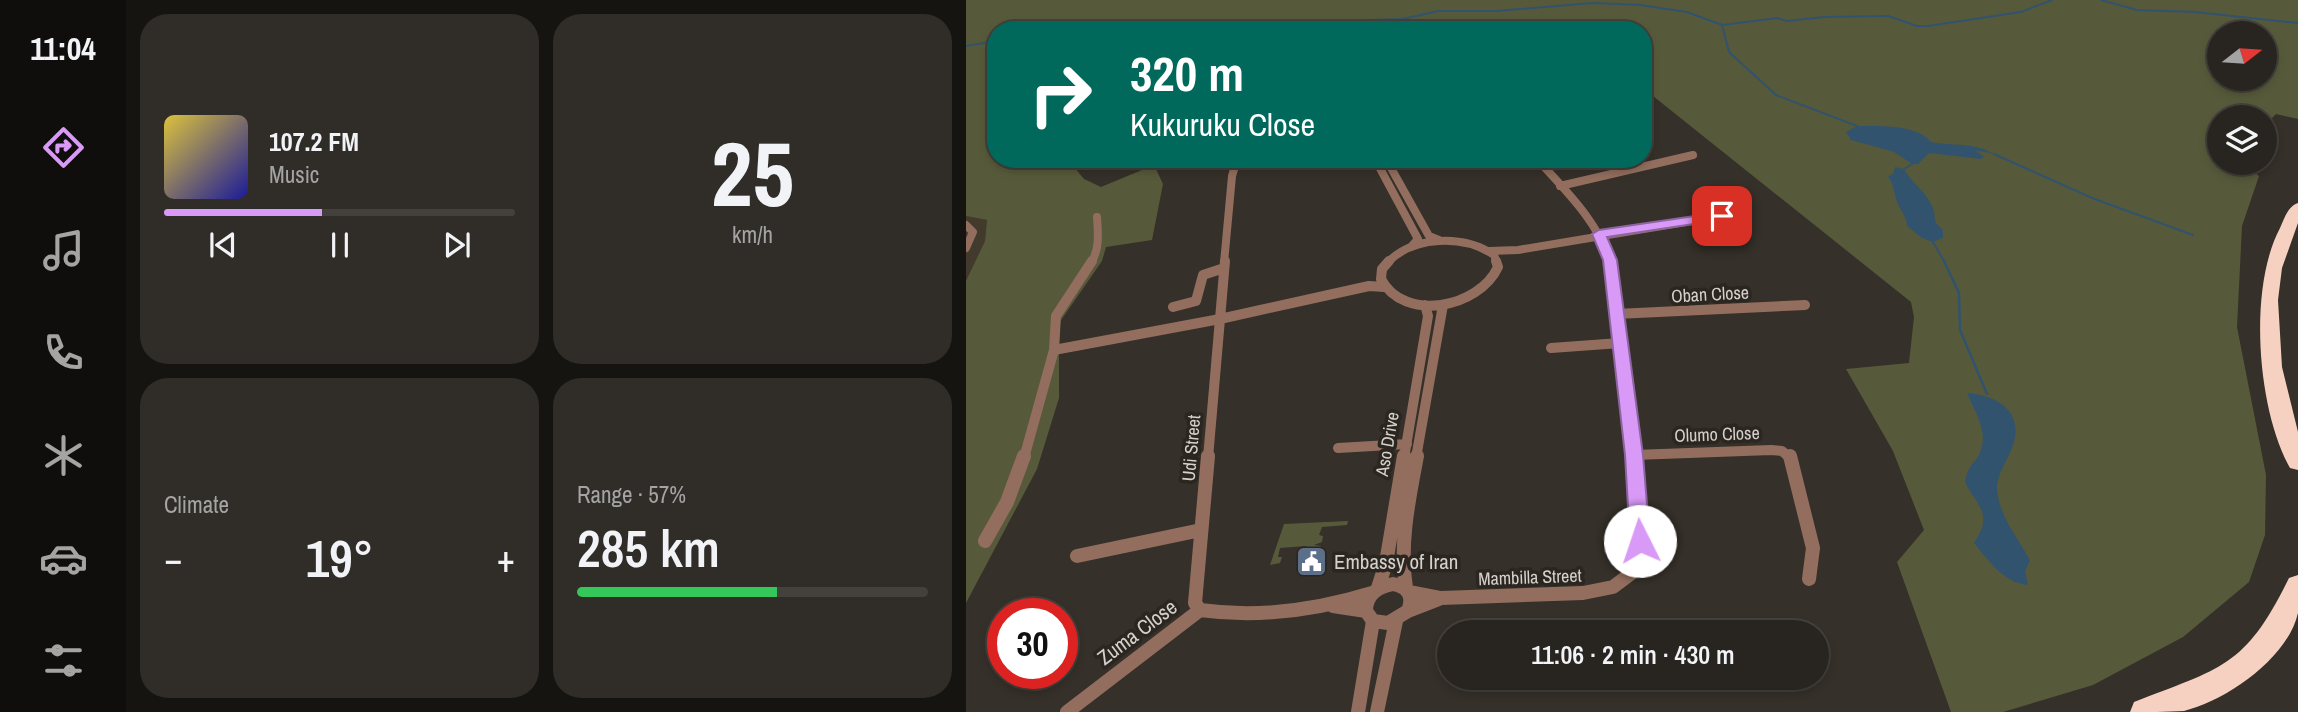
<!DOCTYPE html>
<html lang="en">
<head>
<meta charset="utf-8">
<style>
  :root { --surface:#28241f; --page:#302c28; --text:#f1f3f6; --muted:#a5a4a4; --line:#44413d; --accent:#d99af7 }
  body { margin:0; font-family:"Archivo Narrow",sans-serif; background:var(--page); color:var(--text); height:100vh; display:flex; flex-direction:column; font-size:26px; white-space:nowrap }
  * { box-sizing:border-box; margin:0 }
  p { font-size:23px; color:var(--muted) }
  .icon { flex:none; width:38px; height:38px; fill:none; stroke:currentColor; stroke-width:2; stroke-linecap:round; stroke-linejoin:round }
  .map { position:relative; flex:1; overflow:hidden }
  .drawer { display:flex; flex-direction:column; gap:14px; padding:14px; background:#161411; width:840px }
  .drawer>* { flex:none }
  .guide { position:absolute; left:21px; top:21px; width:665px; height:147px; border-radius:28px; box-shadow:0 4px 10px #0003,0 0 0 2px var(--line); background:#00695c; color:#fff; overflow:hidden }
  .needle { width:46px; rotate:73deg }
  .controls { position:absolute; left:1241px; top:21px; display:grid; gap:14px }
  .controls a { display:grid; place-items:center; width:70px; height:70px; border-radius:50%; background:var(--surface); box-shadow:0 4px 10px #0003,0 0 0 2px var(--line); font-size:35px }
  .speed { position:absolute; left:21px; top:598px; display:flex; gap:14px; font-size:35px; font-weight:700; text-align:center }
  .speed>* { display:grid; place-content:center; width:91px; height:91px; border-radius:50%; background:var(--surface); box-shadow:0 4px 10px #0003,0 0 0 2px var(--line); line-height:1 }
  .speed .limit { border:10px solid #d22; background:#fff; color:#111 }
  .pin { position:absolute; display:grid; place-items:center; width:60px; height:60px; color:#fff; margin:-30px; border-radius:14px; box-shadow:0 4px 10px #0006 }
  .me { position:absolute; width:77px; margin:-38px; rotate:356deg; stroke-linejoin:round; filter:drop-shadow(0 0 5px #0008) }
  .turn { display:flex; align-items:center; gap:24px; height:147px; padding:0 28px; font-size:32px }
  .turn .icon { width:91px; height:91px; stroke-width:2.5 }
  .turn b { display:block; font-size:49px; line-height:60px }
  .big { font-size:52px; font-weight:600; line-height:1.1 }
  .drawer .widget { flex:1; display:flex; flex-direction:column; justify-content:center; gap:10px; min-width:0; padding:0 24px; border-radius:28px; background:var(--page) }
  .drawer .dial { align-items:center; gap:0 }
  .dial b { font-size:91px; line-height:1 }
  .song { display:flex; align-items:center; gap:21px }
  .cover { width:84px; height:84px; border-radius:10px; background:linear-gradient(135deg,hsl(50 70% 55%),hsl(240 70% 35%)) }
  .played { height:7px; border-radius:4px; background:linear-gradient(90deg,var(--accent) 45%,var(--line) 45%) }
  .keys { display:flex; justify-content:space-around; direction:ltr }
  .heat { display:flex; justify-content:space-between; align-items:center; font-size:38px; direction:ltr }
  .charge { height:10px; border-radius:5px; background:linear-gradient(90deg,#34c759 57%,var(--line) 0) }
  .drawer .tiles { flex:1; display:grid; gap:14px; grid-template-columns:repeat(2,1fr) }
  .trip { position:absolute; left:471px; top:620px; width:392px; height:70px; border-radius:35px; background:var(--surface); box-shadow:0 4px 10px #0003,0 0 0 2px var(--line); font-weight:600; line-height:70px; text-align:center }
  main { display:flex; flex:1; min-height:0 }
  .tabs { display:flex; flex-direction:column; width:126px; justify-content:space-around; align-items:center; background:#100e0c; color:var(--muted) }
  .tabs .icon { width:49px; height:49px }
  .tabs .on { color:var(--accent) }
  .tabs b { font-size:32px; color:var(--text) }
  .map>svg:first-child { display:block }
  .built { fill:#423a2c }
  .green { fill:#575a3a; fill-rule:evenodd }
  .water { fill:#32536d }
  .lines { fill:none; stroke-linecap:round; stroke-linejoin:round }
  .stream-far1 { stroke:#32536d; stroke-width:2 }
  .stream { stroke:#32536d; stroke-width:2.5 }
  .street-far3 { stroke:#936e5e; stroke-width:6 }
  .street-far2 { stroke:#936e5e; stroke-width:8 }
  .street-far1 { stroke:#936e5e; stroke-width:10 }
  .street { stroke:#936e5e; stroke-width:14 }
  .highway { fill:#f6d1c1; fill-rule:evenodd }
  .route { fill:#d99af7; stroke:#8d64a1; stroke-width:2 }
  .labels { text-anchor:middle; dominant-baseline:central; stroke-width:7; stroke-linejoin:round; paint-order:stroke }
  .street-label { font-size:18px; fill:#d4d1cd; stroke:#2b261f }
  .near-poi-label { font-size:21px; fill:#d4d1cd; stroke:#2b261f; text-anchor:start }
  .near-street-label { font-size:21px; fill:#d4d1cd; stroke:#2b261f }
</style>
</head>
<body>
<main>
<nav class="tabs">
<b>11:04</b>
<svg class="icon on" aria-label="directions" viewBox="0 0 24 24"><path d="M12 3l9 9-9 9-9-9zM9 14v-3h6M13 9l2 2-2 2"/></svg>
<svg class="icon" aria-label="music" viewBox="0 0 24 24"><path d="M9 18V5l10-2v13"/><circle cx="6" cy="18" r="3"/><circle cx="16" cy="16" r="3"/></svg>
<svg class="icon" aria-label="phone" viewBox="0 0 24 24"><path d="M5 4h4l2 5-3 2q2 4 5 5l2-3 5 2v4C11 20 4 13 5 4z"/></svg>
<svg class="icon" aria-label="climate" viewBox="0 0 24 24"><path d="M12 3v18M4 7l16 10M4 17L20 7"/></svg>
<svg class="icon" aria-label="car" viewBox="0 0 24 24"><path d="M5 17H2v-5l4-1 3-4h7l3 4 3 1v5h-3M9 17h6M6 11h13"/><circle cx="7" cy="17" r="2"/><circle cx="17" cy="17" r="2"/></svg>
<svg class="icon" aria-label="filters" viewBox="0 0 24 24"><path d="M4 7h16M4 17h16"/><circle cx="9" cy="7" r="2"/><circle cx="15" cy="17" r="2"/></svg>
</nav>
<section class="drawer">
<div class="tiles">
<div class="widget">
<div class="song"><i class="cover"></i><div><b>107.2 FM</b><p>Music</p></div></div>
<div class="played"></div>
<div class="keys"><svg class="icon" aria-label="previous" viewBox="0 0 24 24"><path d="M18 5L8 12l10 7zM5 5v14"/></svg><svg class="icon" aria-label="pause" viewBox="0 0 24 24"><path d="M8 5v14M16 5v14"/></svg><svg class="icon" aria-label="next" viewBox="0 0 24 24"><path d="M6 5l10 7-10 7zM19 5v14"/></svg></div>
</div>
<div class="widget dial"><b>25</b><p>km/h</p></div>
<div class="widget"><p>Climate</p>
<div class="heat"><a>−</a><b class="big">19°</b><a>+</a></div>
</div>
<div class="widget"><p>Range · 57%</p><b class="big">285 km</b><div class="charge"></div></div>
</div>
</section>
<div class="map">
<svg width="1332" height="712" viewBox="0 0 1332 712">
  <rect width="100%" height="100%" fill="#353029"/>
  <path class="built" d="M 0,216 L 21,220 L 19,241 L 0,281 Z"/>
  <path class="green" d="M 0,0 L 1332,0 L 1332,119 L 1310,114 L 1299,125 L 1298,117 L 1253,117 L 1253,163 L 1277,163 L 1293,176 L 1276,226 L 1271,327 L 1300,475 L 1299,535 L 1283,582 L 1217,637 L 1127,685 L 1037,712 L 985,712 L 931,562 L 958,530 L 927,451 L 880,369 L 943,363 L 948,317 L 945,302 L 677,88 L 677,30 L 30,30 L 30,159 L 105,159 L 104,162 L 118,179 L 135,187 L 188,165 L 197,184 L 186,240 L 140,247 L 136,261 L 93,323 L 93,398 L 71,469 L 0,603 L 0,281 L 19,241 L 21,220 L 0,216 ZM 1253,33 L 1298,33 L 1298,79 L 1253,79 Z
    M 382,521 L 381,525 L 356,527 L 353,535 L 357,536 L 356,542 L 348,545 L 355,546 L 354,550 L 358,553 L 353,560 L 356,565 L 355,572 L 344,574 L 350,565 L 344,559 L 338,562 L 337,561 L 340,546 L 314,548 L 312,557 L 316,557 L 314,563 L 304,565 L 318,524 Z"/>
  <path class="water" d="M 891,126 C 913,126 951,124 965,142 C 986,146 1009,142 1028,154 L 1009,150 L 1018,157 L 1015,159 L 963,153 L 952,164 L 946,164 L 928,152 L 885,140 L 880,132 Z
    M 929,167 L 938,169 C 946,184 959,190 966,206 C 969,210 968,217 970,223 L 977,230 L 977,238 L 967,242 L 956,238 L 941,226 C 940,216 936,213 932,204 C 928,196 929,187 922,176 L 927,174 Z
    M 1001,393 C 1026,395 1054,407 1049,437 C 1047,454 1031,471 1031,488 C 1033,518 1052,536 1064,561 L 1059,571 L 1062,585 C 1038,583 1023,561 1008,543 C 1028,512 1011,507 999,482 C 1003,462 1008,466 1014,452 C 1023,431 1008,411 1001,393 Z"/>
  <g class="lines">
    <path class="stream-far1" d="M 1135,0 L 1171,10 L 1229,12 L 1332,23
      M 756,25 L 763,52 L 810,95 L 891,126
      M 330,30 L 403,20 L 437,19 L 472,11 L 531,11 L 627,3 L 674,5 L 721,12 L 756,25 L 811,18 L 821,21 L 858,17 L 922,16 L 951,26 L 962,26 L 1055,12 L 1086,0
      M 0,46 L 30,41
      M 1028,154 L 1126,198 L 1227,235
      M 938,169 L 946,164
      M 967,242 L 979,263"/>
    <path class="stream" d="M 978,261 L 993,293 L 994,330 L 1021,394"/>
    <path class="street-far3" d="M 677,32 L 680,34"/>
    <path class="street-far2" d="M 409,159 L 452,239 L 445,247
      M 420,159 L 463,236 L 473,240
      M 571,159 C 598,189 634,223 644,263
      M 594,186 L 727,155
      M 0,225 L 7,232 L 0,248
      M 523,251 L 552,250 L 756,216
      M 125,263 C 134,249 132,233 131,217
      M 258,263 L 266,176 L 271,159
      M 421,263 C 448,235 498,235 528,255 L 531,263"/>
    <path class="street-far1" d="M 423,261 L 416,269 L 415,279 C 438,323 513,308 532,267 L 530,261
      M 644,261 L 668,458
      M 207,307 L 230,301 L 237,275 L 258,268
      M 650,314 L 839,305
      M 585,348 L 654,343
      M 88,350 L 90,316 L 126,261
      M 372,448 L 441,444
      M 668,455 L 805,450 L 816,451 L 824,458
      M 58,458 L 88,350 L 254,319 L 403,286 L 418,287
      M 242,458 L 259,261
      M 438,458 L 462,316 L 459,305
      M 450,458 L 477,305"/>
    <path class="street" d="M 242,456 L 229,603 L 234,610 C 292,618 351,610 406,593
      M 824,456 L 847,548 L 843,579
      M 19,541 L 41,502 L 58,456
      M 111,556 L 235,530
      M 427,584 C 442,587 448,596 442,611 L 422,623 L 407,621 L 400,611 C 400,594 412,587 427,584 Z
      M 412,588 L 420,563 L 438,456
      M 440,588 C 433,545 443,498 451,456
      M 444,592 L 475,598 L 617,593 L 647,587 L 671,569 L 674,541 L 668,456
      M 367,606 L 400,611
      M 442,611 L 473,599
      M 101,712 L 234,610
      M 392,712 L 407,621
      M 411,712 L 430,621"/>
    <path class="highway" d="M 1332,203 L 1332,223 L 1316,268 L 1312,300 L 1316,367 L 1332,432 L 1332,470 L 1324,468 C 1291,409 1282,288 1314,228 C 1318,219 1322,206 1332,203 Z
      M 1332,575 C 1332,587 1332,602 1332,613 C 1322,658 1260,701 1218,711 C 1201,712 1180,712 1164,712 L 1168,702 C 1255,668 1279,668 1323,578 Z"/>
  </g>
  <path class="route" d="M 756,212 L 761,214 L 761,219 L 641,237 L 651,260 L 677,455 L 684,541 L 681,547 L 674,549 L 667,547 L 664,541 L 659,455 L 637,260 L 626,234 L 633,230 Z"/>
  <defs>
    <symbol id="civic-square" viewBox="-11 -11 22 22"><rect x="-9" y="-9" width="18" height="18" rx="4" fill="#5c6f8a" stroke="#2b261f"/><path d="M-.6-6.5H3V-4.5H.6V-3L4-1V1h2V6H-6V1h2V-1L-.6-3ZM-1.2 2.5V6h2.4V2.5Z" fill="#fff"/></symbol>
  </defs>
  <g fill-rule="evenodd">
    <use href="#civic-square" x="328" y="544" width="35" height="35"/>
  </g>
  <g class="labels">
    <g class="street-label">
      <text transform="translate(744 294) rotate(-3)">Oban Close</text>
      <text transform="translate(751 434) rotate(-2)">Olumo Close</text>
      <text transform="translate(421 444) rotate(-80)">Aso Drive</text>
      <text transform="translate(225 448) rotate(-85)">Udi Street</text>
      <text transform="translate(564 577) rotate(-2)">Mambilla Street</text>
    </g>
    <g class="near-poi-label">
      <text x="368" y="561">Embassy of Iran</text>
    </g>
    <g class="near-street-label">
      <text transform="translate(171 632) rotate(-37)">Zuma Close</text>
    </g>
  </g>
</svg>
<div class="controls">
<a><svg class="needle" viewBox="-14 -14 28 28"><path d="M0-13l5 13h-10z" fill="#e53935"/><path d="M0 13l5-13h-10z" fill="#a5a4a4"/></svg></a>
<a><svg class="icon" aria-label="layers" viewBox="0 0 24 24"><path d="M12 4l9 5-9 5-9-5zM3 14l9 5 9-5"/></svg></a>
</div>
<div class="speed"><div class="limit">30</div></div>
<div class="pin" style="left:756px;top:216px;background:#d93025"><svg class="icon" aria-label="arrive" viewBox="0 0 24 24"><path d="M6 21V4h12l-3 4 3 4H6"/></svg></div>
<svg class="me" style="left:674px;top:541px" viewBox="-20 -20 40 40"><circle r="19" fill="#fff"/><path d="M0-13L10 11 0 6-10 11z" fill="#d99af7"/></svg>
<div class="trip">11:06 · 2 min · 430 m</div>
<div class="guide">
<div class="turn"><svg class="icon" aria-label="right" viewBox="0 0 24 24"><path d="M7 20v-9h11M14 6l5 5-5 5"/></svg><div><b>320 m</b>Kukuruku Close</div></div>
</div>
</div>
</main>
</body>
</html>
